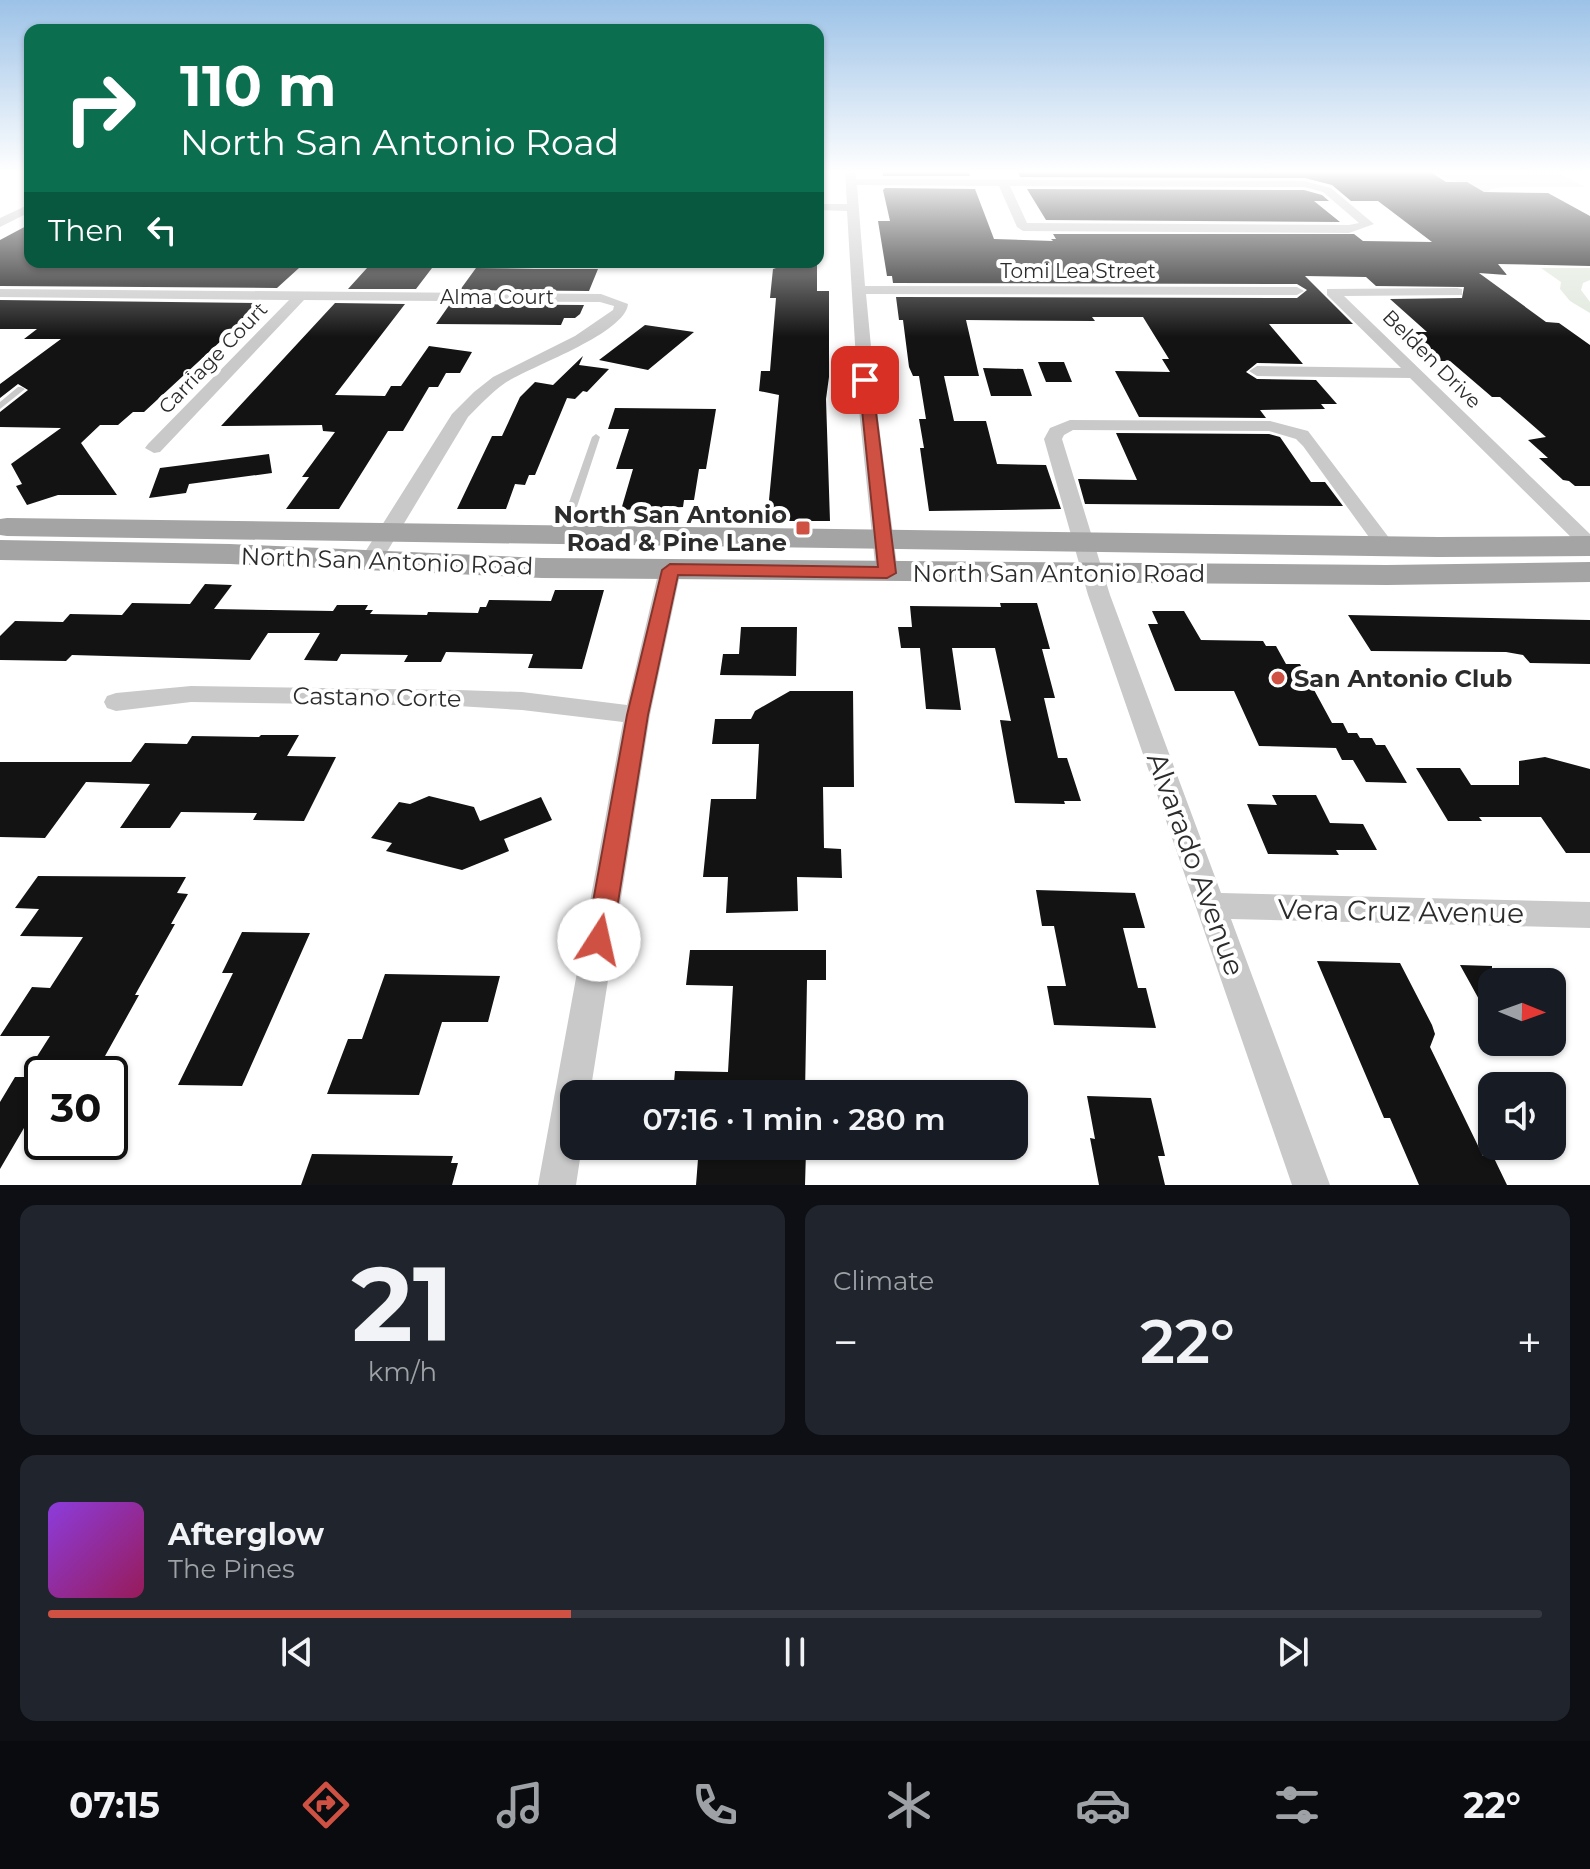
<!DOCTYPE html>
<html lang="en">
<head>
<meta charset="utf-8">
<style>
  :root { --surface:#171b24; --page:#20242c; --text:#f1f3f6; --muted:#9ea1a6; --line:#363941; --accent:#cf5143 }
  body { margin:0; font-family:Montserrat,sans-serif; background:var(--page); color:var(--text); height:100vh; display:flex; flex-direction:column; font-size:30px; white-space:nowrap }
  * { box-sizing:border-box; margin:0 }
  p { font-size:26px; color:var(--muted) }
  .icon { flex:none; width:44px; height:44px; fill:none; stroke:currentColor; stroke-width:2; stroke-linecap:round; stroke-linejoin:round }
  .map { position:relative; height:1185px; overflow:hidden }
  .sheet { display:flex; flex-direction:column; gap:20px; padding:20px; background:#0d0f14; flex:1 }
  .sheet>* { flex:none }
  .hud { position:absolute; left:24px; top:24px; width:800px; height:244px; border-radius:16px; box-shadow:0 2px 6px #0004; background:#0b6e4f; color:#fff; overflow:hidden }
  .needle { width:52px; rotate:91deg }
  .fabs { position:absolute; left:1478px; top:968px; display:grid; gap:16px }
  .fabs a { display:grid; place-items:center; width:88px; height:88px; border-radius:16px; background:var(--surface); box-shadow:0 2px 6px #0004; font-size:40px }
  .speed { position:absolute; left:24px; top:1056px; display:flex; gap:16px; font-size:40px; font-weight:700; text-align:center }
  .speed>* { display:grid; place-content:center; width:104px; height:104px; border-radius:50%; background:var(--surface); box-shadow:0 2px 6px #0004; line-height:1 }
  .speed .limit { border:4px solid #111; border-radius:12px; background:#fff; color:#111 }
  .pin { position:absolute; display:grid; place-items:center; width:68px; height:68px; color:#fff; margin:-34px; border-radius:16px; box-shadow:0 4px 12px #0006 }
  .me { position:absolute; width:88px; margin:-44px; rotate:10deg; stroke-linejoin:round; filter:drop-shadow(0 0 6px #0008) }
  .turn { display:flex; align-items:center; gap:28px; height:168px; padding:0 24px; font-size:36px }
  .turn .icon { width:104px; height:104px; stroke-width:2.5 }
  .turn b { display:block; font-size:56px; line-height:68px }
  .then { display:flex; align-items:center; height:76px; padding:0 24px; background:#0003; gap:16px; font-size:30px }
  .big { font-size:60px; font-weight:600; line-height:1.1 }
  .sheet .tile { flex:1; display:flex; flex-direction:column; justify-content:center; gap:12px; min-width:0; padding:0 28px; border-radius:16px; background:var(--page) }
  .sheet .dial { align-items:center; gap:0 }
  .dial b { font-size:104px; line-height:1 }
  .song { display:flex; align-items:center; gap:24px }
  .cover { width:96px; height:96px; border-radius:12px; background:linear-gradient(135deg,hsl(270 70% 55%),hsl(330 70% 35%)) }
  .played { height:8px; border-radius:4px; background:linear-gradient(90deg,var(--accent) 35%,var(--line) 35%) }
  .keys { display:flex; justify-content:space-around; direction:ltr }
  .heat { display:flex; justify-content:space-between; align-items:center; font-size:44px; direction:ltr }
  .sheet .tiles { flex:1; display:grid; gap:20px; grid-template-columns:1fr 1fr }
  .tile:last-child { grid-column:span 2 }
  .trip { position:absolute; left:560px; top:1080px; width:468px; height:80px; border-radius:16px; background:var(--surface); box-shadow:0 2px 6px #0004; font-weight:600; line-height:80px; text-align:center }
  .tabs { display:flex; height:128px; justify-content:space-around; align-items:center; background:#090b0e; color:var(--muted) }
  .tabs .icon { width:56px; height:56px }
  .tabs .active { color:var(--accent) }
  .tabs b { font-size:36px; color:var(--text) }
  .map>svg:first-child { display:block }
  .green { fill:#e0e8dc }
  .building { fill:#131313 }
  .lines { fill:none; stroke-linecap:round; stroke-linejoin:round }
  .lane { fill:#c9c9c9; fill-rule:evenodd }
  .street { fill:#c9c9c9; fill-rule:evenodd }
  .primary { fill:#a4a4a4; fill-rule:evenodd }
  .route { fill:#cf5143; stroke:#87352c; stroke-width:2 }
  .poi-dot { fill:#cf5143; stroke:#fff; stroke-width:3 }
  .labels { text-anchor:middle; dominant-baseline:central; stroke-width:8; stroke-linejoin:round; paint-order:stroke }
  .far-street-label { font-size:20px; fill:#2c2c2c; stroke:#fff }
  .poi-label { font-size:24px; font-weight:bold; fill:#2c2c2c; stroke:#fff; text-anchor:end }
  .street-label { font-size:24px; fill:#2c2c2c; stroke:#fff }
  .near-street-label { font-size:28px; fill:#2c2c2c; stroke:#fff }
</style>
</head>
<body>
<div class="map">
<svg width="1590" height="1185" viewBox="0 0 1590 1185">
  <rect width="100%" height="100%" fill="#fff"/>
  <path class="green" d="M 1432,171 L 1554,171 L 1585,187 L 1504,187 L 1491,189 L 1485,193 C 1467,182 1450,182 1432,171 Z
    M 1541,268 L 1590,268 L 1590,280 L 1583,283 L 1581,290 L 1590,302 L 1590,313 L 1570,301 L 1560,289 L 1561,282 Z"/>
  <path class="building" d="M 882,171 L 968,171 L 970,176 L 883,176 Z
    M 1017,171 L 1429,171 L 1446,182 L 1467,182 L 1484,192 L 1548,193 L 1590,216 L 1590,266 L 1498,264 L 1507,275 L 1479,273 L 1546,322 L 1559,323 L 1590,345 L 1590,486 L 1575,486 L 1569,481 L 1563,480 L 1539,458 L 1548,458 L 1528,440 L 1546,437 L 1500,397 L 1492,397 L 1450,361 L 1437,361 L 1404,332 L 1427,332 L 1390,299 L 1462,298 L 1464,287 L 1376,286 L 1366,277 L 1305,276 L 1353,324 L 1269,324 L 1303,364 L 1257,363 L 1246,372 L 1257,379 L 1316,380 L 1337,404 L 1321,404 L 1325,409 L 1260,410 L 1266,418 L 1139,417 L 1115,371 L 1170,372 L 1162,359 L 1169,359 L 1143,317 L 1092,317 L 1095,321 L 966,320 L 979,376 L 944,376 L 954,421 L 986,421 L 997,464 L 1046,465 L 1061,509 L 929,511 L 920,448 L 924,448 L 919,419 L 926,419 L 919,376 L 913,376 L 909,367 L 903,320 L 899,320 L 896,297 L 1297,298 L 1307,290 L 1297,284 L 893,283 L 892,276 L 887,276 L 878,221 L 890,221 L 883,190 L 885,188 L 975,189 L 994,239 L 1053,241 L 1051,239 L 1056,239 L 1053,234 L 1354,234 L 1363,241 L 1432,242 L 1378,201 L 1351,201 L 1332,185 L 1305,178 L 1020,177 Z
    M 1027,189 L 1304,190 L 1322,195 L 1329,201 L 1314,201 L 1340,222 L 1046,220 Z
    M 30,224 L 30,264 L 299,268 L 277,288 L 0,286 L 0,240 Z
    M 785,265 L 817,265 L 817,291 L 829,291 L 829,377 L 826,399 L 830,521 L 767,521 L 779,395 L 759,391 L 761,371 L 770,371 L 776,298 L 770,298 L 773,269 Z
    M 367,268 L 432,268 L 416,289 L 348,289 Z
    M 476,268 L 534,269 L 598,269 L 589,291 L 460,290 Z
    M 0,300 L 262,303 L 144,412 L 133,412 L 118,425 L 100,425 L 81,443 L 117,495 L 58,495 L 27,505 L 16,486 L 22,484 L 11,464 L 61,428 L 0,427 L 0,412 L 28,390 L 18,384 L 0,398 L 0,384 L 61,339 L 24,339 L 37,329 L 0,329 Z
    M 335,303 L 405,304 L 335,395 L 385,396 L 391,386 L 401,386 L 429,346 L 472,352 L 460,373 L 446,373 L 438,387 L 429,387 L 403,431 L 388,431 L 339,509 L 286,509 L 309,477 L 302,477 L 335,432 L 323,431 L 322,425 L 221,426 Z
    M 450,304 L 584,305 L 580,314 L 575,318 L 564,318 L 561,325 L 436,324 Z
    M 645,325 L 694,332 L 648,370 L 599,360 Z
    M 583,356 L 579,365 L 609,369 L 587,392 L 583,391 L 575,399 L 567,398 L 535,475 L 529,475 L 525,485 L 515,484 L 506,509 L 457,509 L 492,436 L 502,436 L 520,397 L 535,382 L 553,385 Z
    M 1038,362 L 1064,362 L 1072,382 L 1046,382 Z
    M 983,368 L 1023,369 L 1032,396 L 991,396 Z
    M 615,408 L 716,409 L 706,469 L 699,469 L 694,500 L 684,500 L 683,507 L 621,510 L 633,469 L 616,469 L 629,429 L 608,429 Z
    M 1116,433 L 1269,434 L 1280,437 L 1311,482 L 1325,482 L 1343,506 L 1085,504 L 1078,479 L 1137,480 Z
    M 269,454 L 272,473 L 189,484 L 186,493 L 149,498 L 160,468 Z
    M 205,584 L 232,585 L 214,609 L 333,611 L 337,605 L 368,605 L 365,610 L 373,610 L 370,614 L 427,615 L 428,612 L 478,613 L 480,607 L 486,607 L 489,600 L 551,601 L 555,590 L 604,590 L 582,669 L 528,668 L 533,654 L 446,652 L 441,662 L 404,662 L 408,655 L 341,654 L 337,661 L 304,660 L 320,633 L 268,633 L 250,660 L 72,655 L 66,661 L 0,660 L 0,636 L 15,621 L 63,622 L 70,614 L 122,615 L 132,603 L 190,604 Z
    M 1000,603 L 1037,603 L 1050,649 L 1042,649 L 1055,698 L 1044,698 L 1058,758 L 1067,758 L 1081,801 L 1064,801 L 1065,804 L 1015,803 L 1000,720 L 1011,721 L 995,648 L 952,648 L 961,710 L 926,709 L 920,648 L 901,648 L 898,627 L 912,627 L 910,606 L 1001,607 Z
    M 1152,611 L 1184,611 L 1201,640 L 1263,641 L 1266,646 L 1276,646 L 1286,664 L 1300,664 L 1332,723 L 1343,723 L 1348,733 L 1357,733 L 1360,738 L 1372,738 L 1376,745 L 1385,745 L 1407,783 L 1366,782 L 1353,760 L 1342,760 L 1336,748 L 1259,746 L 1234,691 L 1175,691 L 1148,624 L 1158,624 Z
    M 1348,615 L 1590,620 L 1590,664 L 1530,663 L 1523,655 L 1506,652 L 1371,651 Z
    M 741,627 L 797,627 L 796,676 L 720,675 L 723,654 L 739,654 Z
    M 790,691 L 853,691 L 854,787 L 823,787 L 824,848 L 841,849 L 842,878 L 797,877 L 798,911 L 726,913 L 728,877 L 703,877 L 711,799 L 756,799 L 759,744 L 712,744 L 715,719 L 751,719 L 755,711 Z
    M 261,735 L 299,735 L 287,756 L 336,757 L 304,821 L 253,820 L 257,813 L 181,812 L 170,828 L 120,828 L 150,784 L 86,782 L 45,838 L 0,837 L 0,762 L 131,762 L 145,743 L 187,744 L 192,736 L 259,737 Z
    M 1545,757 L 1590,769 L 1590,853 L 1566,853 L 1541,817 L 1479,817 L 1482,821 L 1448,821 L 1416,768 L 1460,768 L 1471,785 L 1519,785 L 1519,761 Z
    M 1272,795 L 1316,795 L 1330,823 L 1363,824 L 1377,850 L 1336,850 L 1339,855 L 1268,854 L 1247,804 L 1277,805 Z
    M 429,796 L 474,807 L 480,821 L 541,797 L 552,820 L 504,839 L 509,851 L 462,870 L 386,851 L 392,843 L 371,838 L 399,802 L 410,804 Z
    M 38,876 L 186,877 L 177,893 L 188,894 L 171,924 L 175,924 L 135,995 L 139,995 L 100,1065 L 89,1064 L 84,1074 L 42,1074 L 42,1116 L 31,1116 L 0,1169 L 0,1102 L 15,1077 L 24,1077 L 50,1036 L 0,1036 L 32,987 L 50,988 L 83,937 L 20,936 L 39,909 L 15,908 Z
    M 1036,890 L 1135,893 L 1145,928 L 1123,928 L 1138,988 L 1146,988 L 1156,1028 L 1054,1025 L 1047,986 L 1066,986 L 1054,926 L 1042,926 Z
    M 242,932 L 310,933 L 242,1086 L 178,1085 L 233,973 L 222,973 Z
    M 690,950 L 826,950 L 826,980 L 807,980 L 805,1094 L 673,1094 L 675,1071 L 728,1072 L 733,986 L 686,985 Z
    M 1317,961 L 1400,963 L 1432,1025 L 1435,1034 L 1430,1047 L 1483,1156 L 1493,1156 L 1507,1185 L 1419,1185 L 1390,1118 L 1384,1118 Z
    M 1460,965 L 1492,966 L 1492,1023 L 1470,983 Z
    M 385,974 L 500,976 L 488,1022 L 442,1022 L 419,1095 L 327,1094 L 348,1039 L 362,1039 Z
    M 1087,1096 L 1151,1098 L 1165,1156 L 1158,1156 L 1165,1185 L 1099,1185 L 1090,1138 L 1095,1139 Z
    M 699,1146 L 777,1146 L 777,1151 L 806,1151 L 805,1185 L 696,1185 Z
    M 312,1154 L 453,1156 L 451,1163 L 458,1163 L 452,1185 L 301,1185 Z"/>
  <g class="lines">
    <path class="lane" d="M 18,387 L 21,387 L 25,389 L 0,409 L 0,402 Z
      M 596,434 L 600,437 L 568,534 L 567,536 L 559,536 L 558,534 L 592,437 Z"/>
    <path class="street" d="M 845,171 L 855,171 L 856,179 L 1304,181 L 1331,188 L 1374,224 L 1349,233 L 1023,231 L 1017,227 L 999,186 L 857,185 L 865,286 L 1297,287 L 1304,291 L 1297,295 L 866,294 L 877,410 L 898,573 L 887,579 L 876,573 L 859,410 L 847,211 L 818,210 L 818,204 L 847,204 ZM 1010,186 L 1304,187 L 1323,192 L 1359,223 L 1349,225 L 1027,223 Z
      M 30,204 L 30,212 L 0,227 L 0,218 Z
      M 1457,288 L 1462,289 L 1462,295 L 1344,296 L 1590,534 L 1590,551 L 1583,549 L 1410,378 L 1257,376 L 1249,371 L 1257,366 L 1401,368 L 1327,295 L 1327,289 Z
      M 0,289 L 601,294 L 628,304 C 625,334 531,366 505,383 C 491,393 480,405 468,417 L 382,560 L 371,566 L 360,560 L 452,414 L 474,392 L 493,377 L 575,336 L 613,310 L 614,306 L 600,302 L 304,300 L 160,452 L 154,453 L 145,448 L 148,444 L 289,300 L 0,297 Z
      M 1070,420 L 1270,421 L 1308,431 L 1396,547 L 1393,551 L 1379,551 L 1303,446 L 1296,439 L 1269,431 L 1073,430 L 1064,435 L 1062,439 L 1110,595 L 1221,893 L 1590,902 L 1590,928 L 1231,919 L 1330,1185 L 1292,1185 L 1088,595 L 1044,439 L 1050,428 Z
      M 670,564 L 681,570 L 650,715 L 590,1094 L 574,1094 L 574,1146 L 582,1146 L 576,1185 L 538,1185 L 623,722 L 522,710 L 458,706 L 191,702 L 116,711 L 107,708 L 104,702 L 107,696 L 116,693 L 191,686 L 458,690 L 522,692 L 627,705 L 659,570 Z"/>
    <path class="primary" d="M 7,518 L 1438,537 L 1590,536 L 1590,556 L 1438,557 L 7,536 L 0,535 L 0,519 Z
      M 0,540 L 230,544 L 542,558 L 1387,565 L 1590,562 L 1590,582 L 1387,585 L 542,578 L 230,564 L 0,560 Z"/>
  </g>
  <linearGradient id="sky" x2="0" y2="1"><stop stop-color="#9cc2e7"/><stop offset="0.51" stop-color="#fff"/><stop offset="1" stop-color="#fff" stop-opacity="0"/></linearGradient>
  <rect width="1590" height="337" fill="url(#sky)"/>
  <path class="route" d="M 865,376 L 872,380 L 896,573 L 887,578 L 678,575 L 648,715 L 612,940 L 608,948 L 599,951 L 590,948 L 586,940 L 627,715 L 662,570 L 670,564 L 878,567 L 859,380 Z"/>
  <g class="poi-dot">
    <rect x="795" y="520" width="16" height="16" rx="4"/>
    <circle cx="1278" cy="678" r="8"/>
  </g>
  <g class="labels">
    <g class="far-street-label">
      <text x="1078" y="271">Tomi Lea Street</text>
      <text x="497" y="297">Alma Court</text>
      <text transform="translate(213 358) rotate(-46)">Carriage Court</text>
      <text transform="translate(1432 359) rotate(45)">Belden Drive</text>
    </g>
    <g class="poi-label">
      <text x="787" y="514">North San Antonio<tspan x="787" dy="28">Road &amp; Pine Lane</tspan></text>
      <text x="1294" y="678" text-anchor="start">San Antonio Club</text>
    </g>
    <g class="street-label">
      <text transform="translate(387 561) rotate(2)">North San Antonio Road</text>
      <text x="1059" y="573">North San Antonio Road</text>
      <text transform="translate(377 697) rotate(1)">Castano Corte</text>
    </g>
    <g class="near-street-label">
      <text transform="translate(1196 864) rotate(70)">Alvarado Avenue</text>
      <text transform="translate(1401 911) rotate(1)">Vera Cruz Avenue</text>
    </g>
  </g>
</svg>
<div class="fabs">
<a><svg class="needle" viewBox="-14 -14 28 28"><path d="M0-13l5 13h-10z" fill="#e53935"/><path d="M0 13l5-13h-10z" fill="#9ea1a6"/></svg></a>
<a><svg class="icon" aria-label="sound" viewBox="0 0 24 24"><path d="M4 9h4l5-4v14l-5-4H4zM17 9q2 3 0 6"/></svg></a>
</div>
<div class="speed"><div class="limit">30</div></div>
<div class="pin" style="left:865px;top:380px;background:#d93025"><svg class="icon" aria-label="arrive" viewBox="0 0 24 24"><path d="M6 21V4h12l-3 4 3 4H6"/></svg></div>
<svg class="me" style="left:599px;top:940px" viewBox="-20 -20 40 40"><circle r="19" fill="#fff"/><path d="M0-13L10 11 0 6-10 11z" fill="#cf5143"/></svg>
<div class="trip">07:16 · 1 min · 280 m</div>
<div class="hud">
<div class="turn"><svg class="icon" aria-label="right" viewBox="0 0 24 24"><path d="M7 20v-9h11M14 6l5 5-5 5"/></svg><div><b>110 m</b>North San Antonio Road</div></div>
<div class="then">Then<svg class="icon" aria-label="left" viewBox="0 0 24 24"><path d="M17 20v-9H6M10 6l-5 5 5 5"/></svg></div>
</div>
</div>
<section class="sheet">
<div class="tiles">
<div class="tile dial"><b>21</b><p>km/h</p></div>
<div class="tile"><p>Climate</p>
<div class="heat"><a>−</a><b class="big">22°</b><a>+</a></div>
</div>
<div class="tile">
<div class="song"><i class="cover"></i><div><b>Afterglow</b><p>The Pines</p></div></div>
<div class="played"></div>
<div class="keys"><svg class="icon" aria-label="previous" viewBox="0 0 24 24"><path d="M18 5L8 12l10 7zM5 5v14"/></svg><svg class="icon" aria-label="pause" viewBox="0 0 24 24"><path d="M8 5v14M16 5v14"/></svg><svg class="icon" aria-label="next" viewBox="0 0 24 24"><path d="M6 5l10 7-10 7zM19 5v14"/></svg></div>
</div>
</div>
</section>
<nav class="tabs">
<b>07:15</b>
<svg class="icon active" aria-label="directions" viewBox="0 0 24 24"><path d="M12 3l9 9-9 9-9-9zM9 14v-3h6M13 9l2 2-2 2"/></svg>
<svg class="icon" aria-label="music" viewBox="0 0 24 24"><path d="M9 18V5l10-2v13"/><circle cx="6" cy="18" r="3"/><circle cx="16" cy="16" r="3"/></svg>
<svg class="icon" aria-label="phone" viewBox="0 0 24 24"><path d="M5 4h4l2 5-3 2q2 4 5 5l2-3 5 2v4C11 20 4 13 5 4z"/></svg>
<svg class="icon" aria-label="climate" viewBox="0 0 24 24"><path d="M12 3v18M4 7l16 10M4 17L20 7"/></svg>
<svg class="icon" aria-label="car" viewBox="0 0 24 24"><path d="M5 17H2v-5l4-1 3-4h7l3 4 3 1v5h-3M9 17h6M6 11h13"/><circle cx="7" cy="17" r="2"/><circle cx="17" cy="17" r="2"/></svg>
<svg class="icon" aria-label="filters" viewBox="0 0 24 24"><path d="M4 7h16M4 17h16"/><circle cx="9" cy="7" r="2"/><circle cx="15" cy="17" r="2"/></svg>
<b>22°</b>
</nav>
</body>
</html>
